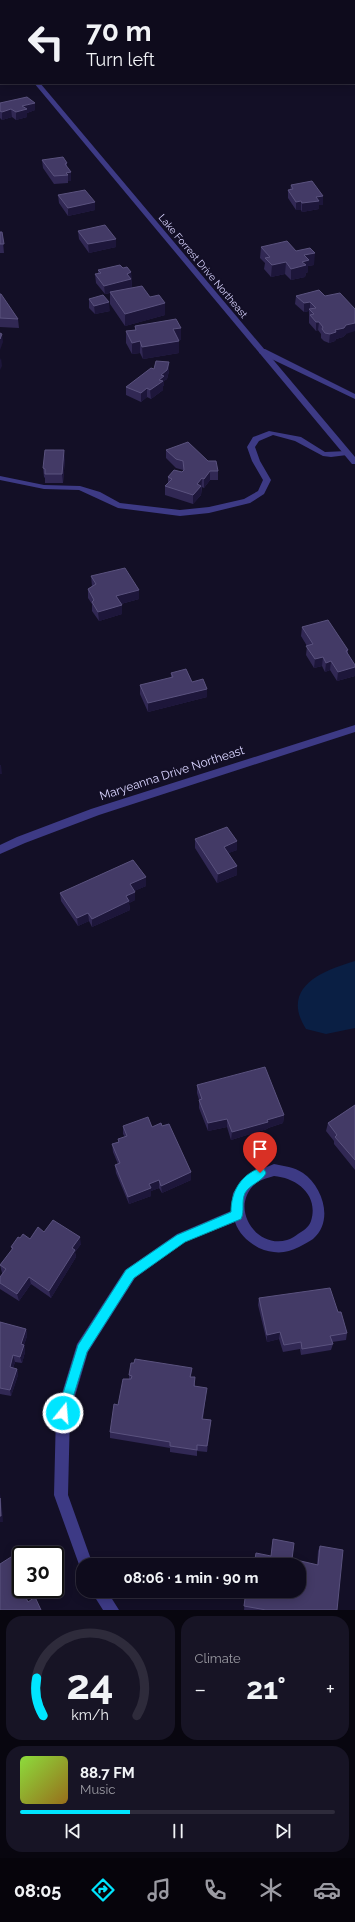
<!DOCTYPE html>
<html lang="en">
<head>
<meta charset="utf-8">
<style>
  :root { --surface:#0e0b1c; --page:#171425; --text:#f1f3f6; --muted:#9b9ba3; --line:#2e2b3b; --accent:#00e5ff }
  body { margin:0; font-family:Raleway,sans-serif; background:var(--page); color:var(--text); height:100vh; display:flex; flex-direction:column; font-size:15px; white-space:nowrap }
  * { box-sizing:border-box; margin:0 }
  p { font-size:13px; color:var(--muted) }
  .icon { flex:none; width:22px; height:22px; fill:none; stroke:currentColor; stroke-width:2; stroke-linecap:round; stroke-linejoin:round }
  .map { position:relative; height:1610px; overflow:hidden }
  .drawer { display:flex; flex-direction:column; gap:6px; padding:6px; background:#08060f; flex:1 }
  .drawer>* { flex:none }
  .guide { position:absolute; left:0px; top:0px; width:355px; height:84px; box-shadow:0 2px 10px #0003,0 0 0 1px var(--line); background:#0e0b1c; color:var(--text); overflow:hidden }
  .speed { position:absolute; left:12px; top:1546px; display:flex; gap:8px; font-size:20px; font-weight:700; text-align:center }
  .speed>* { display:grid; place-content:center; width:52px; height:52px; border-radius:50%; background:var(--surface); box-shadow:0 2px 10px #0003,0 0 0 1px var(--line); line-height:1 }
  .speed .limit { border:2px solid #111; border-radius:6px; background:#fff; color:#111 }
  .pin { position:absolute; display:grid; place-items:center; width:34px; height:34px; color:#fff; margin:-41px -17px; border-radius:50% 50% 50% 0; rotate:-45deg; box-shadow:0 0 4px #0007 }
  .pin .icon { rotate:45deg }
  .me { position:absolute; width:44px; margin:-22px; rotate:17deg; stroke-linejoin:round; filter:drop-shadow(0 0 3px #0008) }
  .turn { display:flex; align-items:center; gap:14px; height:84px; padding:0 20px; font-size:18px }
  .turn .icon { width:52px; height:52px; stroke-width:2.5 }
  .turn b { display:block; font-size:28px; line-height:34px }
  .big { font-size:30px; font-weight:700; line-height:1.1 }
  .drawer .widget { flex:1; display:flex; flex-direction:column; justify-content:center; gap:6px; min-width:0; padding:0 14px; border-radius:16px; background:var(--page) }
  .drawer .dial { align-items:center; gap:0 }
  .dial svg { height:104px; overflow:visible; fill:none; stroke:var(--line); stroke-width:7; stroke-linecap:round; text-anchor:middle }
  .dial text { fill:var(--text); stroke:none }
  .song { display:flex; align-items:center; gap:12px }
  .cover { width:48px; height:48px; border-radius:6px; background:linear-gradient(135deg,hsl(90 70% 55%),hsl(40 70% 35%)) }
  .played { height:4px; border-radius:2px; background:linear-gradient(90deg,var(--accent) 35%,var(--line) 35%) }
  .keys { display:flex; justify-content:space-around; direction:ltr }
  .heat { display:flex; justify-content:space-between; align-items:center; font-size:22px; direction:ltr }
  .drawer .tiles { flex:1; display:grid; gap:6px; grid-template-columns:1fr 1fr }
  .widget:last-child { grid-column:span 2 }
  .trip { position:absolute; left:76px; top:1558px; width:230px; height:40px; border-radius:16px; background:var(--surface); box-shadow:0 2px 10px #0003,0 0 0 1px var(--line); font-weight:700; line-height:40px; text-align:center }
  .dock { display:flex; height:64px; justify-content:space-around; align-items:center; background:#06040b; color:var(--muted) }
  .dock .icon { width:28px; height:28px }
  .dock .active { color:var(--accent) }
  .dock b { font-size:18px; color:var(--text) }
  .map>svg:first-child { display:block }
  .water { fill:#0a1f44 }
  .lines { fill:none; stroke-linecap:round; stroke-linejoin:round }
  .service { fill:#3d3a85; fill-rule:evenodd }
  .minor { fill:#3d3a85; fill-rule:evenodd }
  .tertiary { fill:#3d3a85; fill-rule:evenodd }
  .secondary { fill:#6f6bff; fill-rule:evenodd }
  .wall { fill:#312854 }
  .shaded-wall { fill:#1d163a }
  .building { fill:#433a66; stroke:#5a527e }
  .route { fill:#00e5ff; stroke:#0095a6 }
  .labels { text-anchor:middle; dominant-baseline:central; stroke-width:4; stroke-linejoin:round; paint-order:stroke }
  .far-street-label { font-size:10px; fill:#d9d4ff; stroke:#130f26 }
  .street-label { font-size:12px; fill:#d9d4ff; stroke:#130f26 }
</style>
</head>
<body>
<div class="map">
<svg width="355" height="1610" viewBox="0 0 355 1610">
  <rect width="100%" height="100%" fill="#130f26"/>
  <path class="water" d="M 355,961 L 355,1028 L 326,1034 L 306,1029 C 280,988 321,971 355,961 Z"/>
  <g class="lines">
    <path class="service" d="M 269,431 L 301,437 L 325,452 L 347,451 L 351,453 L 347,455 L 331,457 L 323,456 L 295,441 L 273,435 L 259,441 L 255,447 L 260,461 L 271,480 L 264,494 L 250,503 L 209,513 L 180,516 L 118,508 L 79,490 L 44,489 L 0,480 L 0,476 L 44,485 L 80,486 L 100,492 L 120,503 L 180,510 L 209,507 L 244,499 L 258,491 L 263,480 L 252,461 L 247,447 L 253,437 Z"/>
    <path class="minor" d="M 298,0 L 304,0 L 305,1 L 299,1 Z
      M 259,349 L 265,349 L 355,394 L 355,399 L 259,353 Z
      M 355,725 L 355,732 L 99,815 L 25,843 L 0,854 L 0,845 L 17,837 L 91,809 Z
      M 274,1164 C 284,1166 294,1167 303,1173 C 323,1187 334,1221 313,1239 C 309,1242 304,1244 299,1247 C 286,1254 273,1254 259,1248 C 248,1242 239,1234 235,1222 L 185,1242 L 135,1278 L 88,1352 L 70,1413 L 68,1495 L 93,1565 L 83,1565 L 83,1571 L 81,1570 L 54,1495 L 56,1413 L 77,1344 L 125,1270 L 177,1234 L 231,1211 L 233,1193 L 247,1175 ZM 274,1176 C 297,1178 319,1195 311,1221 C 309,1227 303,1231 298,1234 C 295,1236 291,1239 287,1240 C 256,1249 229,1208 255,1184 C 259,1180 268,1178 274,1176 Z
      M 91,1591 L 107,1591 L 119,1610 L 103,1610 Z"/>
    <path class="tertiary" d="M 0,36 L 1,37 L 1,41 L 0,40 Z
      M 34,83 L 40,83 L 355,457 L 355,464 L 352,464 Z"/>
    <path class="secondary" d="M 354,8 L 355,8 L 355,12 L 354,12 Z
      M 1,79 L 2,83 L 0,84 L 0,80 Z"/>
  </g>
  <path class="wall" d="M 108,0 L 149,0 L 149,1 L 108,1 Z
    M 0,103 L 35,110 L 27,113 L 27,117 L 16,120 L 12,117 L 2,120 L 0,118 Z
    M 42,160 L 67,163 L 67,168 L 71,172 L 71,181 L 68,181 L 68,183 L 54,184 L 43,168 Z
    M 291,185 L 323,196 L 323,205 L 319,205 L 319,209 L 302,212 L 301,210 L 296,210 L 288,198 L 288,190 L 290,190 Z
    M 58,195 L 95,202 L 95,210 L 68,216 L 59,203 Z
    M 78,231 L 116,247 L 89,253 L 79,239 Z
    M 0,232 L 2,232 L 4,253 L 0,253 Z
    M 261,247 L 296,251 L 314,265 L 308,266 L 308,272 L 306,273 L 305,277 L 291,280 L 285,274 L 271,277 L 264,269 L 265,263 L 260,258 Z
    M 123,268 L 131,272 L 132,288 L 150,297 L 165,315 L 125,326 L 110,304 L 110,293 L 105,294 L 96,283 L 95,274 L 98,274 L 98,270 Z
    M 319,290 L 346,334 L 343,337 L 336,339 L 335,341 L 329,343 L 324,341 L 321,338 L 321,334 L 318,330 L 316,331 L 309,323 L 309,311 L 304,312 L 295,304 L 296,296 Z
    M 0,294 L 18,319 L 19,328 L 0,327 Z
    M 89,299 L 110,311 L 95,314 L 89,308 Z
    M 135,326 L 181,340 L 179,340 L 179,353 L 143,359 L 140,353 L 132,354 L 126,343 L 126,331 L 135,330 Z
    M 154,369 L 169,371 L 167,379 L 164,381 L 164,385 L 163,386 L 163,390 L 151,399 L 147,397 L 141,402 L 126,395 L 126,387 Z
    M 166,450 L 218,471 L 218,480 L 210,480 L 204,488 L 202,487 L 201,495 L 193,504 L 165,495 L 165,486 L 168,484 L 168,477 L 182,472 L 183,471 L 183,470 L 176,468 L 166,458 Z
    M 65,458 L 63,483 L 45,483 L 45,478 L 44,477 L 43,468 Z
    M 91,576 L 139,599 L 121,604 L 122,605 L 122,614 L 99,621 L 92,611 L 92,604 L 88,598 L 88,589 L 92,586 Z
    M 302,627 L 348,650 L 348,654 L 355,665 L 355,676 L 337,681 L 330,670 L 325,672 L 322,666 L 314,668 L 306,655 L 307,646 L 301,636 Z
    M 171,673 L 207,689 L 207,697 L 148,712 L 140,694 L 140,685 L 171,678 Z
    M 195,839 L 237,850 L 228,853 L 237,866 L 237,875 L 217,883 L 195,848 Z
    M 146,877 L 146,886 L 134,891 L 135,900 L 129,903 L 130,910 L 92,927 L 89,921 L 78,926 L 61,901 L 60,893 Z
    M 197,1085 L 284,1115 L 283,1123 L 268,1128 L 267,1129 L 231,1140 L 227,1127 L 208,1131 L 199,1108 L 199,1100 L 197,1093 Z
    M 355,1105 L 355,1170 L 334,1144 L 334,1141 L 326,1131 L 328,1123 Z
    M 123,1126 L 152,1127 L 191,1172 L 191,1180 L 162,1193 L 159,1188 L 151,1191 L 151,1196 L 129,1204 L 116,1173 L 115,1165 L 118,1164 L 113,1152 L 112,1144 L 118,1142 L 118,1139 L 125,1137 L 123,1134 Z
    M 44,1232 L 81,1244 L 75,1252 L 76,1257 L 51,1298 L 31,1284 L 19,1301 L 0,1289 L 0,1277 L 3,1273 L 2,1273 L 0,1265 L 12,1250 L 11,1247 L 20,1238 L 30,1239 Z
    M 259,1298 L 338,1312 L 347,1333 L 346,1340 L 332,1342 L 333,1344 L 331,1350 L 301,1355 L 300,1349 L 283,1352 L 279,1339 L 267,1342 L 258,1305 Z
    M 0,1322 L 26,1329 L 27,1336 L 24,1345 L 25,1352 L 22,1363 L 15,1362 L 13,1368 L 17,1369 L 18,1375 L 11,1396 L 0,1394 Z
    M 192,1368 L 191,1377 L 195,1384 L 195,1386 L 206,1394 L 203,1419 L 211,1420 L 207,1452 L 197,1451 L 197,1456 L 170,1452 L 170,1448 L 110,1438 L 110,1432 L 118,1405 L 129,1379 L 129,1375 Z
    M 320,1546 L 337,1610 L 244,1610 L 246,1591 L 292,1559 L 317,1565 L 318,1551 Z"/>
  <path class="shaded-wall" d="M 122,0 L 149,0 L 149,1 L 117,1 Z
    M 35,103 L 35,110 L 27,113 L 27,117 L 16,120 L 16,112 L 22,106 Z
    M 11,109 L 12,117 L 2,120 L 2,112 Z
    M 71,172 L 71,181 L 68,181 L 68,175 L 66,173 Z
    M 323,196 L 323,205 L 319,205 L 319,209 L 302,212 L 302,203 L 316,197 Z
    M 301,201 L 301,210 L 296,210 L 296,202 Z
    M 95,202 L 95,210 L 68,216 L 68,208 Z
    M 116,239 L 116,247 L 89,253 L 88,244 Z
    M 315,253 L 314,265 L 308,266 L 308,272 L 306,273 L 305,277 L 291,280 L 291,269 L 304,255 Z
    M 286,262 L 285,274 L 271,277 L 272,265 Z
    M 131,272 L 132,288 L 105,294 L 104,286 L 127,274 Z
    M 109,302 L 110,311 L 95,314 L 94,306 Z
    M 310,302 L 310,310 L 309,309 L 309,311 L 304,312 L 304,303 Z
    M 165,303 L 165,315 L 125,326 L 125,314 Z
    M 316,322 L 319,322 L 318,330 L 316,331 Z
    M 355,323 L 355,331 L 346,334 L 343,337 L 336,339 L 335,341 L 329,343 L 330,334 L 335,330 L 346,325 Z
    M 181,328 L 181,340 L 173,341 L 173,329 Z
    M 2,334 L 3,342 L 0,350 L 0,339 Z
    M 140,341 L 140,353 L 132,354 L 132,343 Z
    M 179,341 L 179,353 L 143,359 L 142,347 Z
    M 1,358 L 2,366 L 0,370 L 0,360 Z
    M 169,362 L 169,371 L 167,379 L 164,381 L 164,385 L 163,386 L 163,390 L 151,399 L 150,390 L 159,380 L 161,375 Z
    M 147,388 L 147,397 L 141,402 L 141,393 Z
    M 64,450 L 65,458 L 63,483 L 62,474 Z
    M 210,471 L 210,480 L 204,488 L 204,479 Z
    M 202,478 L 201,495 L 193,504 L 193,495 L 197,484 Z
    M 139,590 L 139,599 L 117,605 L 116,596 Z
    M 122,605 L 122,614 L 99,621 L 98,612 Z
    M 323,657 L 322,666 L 314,668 L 315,659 Z
    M 331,661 L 330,670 L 325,672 L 326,663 Z
    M 355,667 L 355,676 L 337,681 L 338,672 Z
    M 207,689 L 207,697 L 148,712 L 148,703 Z
    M 0,765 L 1,765 L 2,774 L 0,774 Z
    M 237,841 L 237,850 L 224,855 L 224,847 Z
    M 237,866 L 237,875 L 217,883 L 218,874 Z
    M 146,877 L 146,886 L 130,893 L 130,884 Z
    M 135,892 L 135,900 L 129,903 L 130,910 L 92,927 L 92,919 L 126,896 Z
    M 88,913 L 89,921 L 78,926 L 77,918 Z
    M 284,1115 L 283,1123 L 268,1128 L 267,1129 L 231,1140 L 232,1132 L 267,1120 Z
    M 227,1119 L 227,1127 L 208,1131 L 208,1123 Z
    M 191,1172 L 191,1180 L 162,1193 L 161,1186 Z
    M 159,1180 L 159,1188 L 151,1191 L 151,1196 L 129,1204 L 128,1197 L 149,1184 Z
    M 80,1237 L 81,1244 L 75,1252 L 76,1257 L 51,1298 L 49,1291 L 72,1248 Z
    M 29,1277 L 31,1284 L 19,1301 L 17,1294 Z
    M 26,1329 L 27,1336 L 22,1351 L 21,1344 Z
    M 280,1332 L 279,1339 L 267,1342 L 267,1335 Z
    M 24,1345 L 25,1352 L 22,1363 L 20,1357 Z
    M 13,1355 L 15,1362 L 11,1373 L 10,1367 Z
    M 17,1369 L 18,1375 L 11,1396 L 10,1390 Z
    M 207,1388 L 206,1394 L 202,1425 L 202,1419 Z
    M 211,1420 L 210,1426 L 207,1452 L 207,1446 Z
    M 0,1493 L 2,1507 L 3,1522 L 0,1522 Z
    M 22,1589 L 30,1589 L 31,1590 L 23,1594 Z"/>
  <path class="building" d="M 27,97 L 35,103 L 22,106 L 27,109 L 16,112 L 11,109 L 2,112 L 0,111 L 0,103 Z
    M 63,157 L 67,163 L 65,164 L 71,172 L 66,173 L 68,175 L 54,176 L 42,160 Z
    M 312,181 L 323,196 L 316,197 L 319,201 L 302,203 L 301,201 L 296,202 L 288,190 L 293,189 L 291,185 Z
    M 85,190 L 95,202 L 68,208 L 58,195 Z
    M 105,225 L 116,239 L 88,244 L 78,231 Z
    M 0,232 L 2,232 L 4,244 L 0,244 Z
    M 287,241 L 296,251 L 310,248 L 315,253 L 304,255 L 309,260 L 302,262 L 306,265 L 291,269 L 286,262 L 272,265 L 265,258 L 270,257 L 261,247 Z
    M 120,265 L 123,268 L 127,267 L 131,272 L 127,274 L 131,279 L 104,286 L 95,274 L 101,273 L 98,270 Z
    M 142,286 L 150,297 L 159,295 L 165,303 L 125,314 L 110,292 Z
    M 319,290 L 325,296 L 340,293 L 355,309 L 355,323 L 346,325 L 344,328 L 335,330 L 336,332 L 330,334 L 325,333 L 322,329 L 323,327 L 319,322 L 316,322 L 310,315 L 314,314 L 309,309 L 316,308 L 310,302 L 304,303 L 296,296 Z
    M 0,294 L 1,294 L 18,319 L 0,318 Z
    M 103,295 L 109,302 L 94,306 L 89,299 Z
    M 176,319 L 181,328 L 173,329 L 179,341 L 142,347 L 140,341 L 132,343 L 126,331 L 136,330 L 135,326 Z
    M 0,333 L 2,334 L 0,339 Z
    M 156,361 L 169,362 L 167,370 L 161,375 L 164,376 L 159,380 L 163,381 L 150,390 L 147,388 L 141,393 L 126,387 L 151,368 L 154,369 Z
    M 188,442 L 208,461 L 216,461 L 218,471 L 210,471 L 204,479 L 202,478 L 197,484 L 201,486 L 193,495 L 165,486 L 172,479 L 168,477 L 174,470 L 182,472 L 184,470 L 183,461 L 176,459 L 166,450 Z
    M 45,450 L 64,450 L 62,474 L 45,474 L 45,469 L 43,468 Z
    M 125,568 L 139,590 L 116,596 L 122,605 L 98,612 L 92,602 L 94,600 L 88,589 L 96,584 L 91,576 Z
    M 328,620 L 348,650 L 346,651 L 355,665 L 355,667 L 338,672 L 331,661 L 326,663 L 323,657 L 315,659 L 306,646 L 313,644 L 302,627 Z
    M 186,669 L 192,682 L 203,679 L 207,689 L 148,703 L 140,685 L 173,677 L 171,673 Z
    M 227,827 L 237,841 L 224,847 L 237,866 L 218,874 L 195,839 Z
    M 133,860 L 146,877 L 130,884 L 135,892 L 126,896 L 129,901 L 92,919 L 88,913 L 77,918 L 60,893 Z
    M 265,1067 L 284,1115 L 267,1120 L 268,1122 L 232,1132 L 227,1119 L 208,1123 L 199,1100 L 202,1099 L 197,1085 Z
    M 355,1105 L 355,1160 L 335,1137 L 337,1135 L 328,1123 Z
    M 148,1117 L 152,1127 L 161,1123 L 162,1126 L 169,1124 L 191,1172 L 161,1186 L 159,1180 L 149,1184 L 151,1188 L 128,1197 L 115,1165 L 120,1163 L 112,1144 L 119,1142 L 118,1139 L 127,1136 L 123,1126 Z
    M 53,1220 L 80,1237 L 72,1248 L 75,1250 L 49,1291 L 29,1277 L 17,1294 L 0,1283 L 0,1277 L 6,1269 L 0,1265 L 13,1248 L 11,1247 L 18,1237 L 20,1238 L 23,1234 L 30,1239 L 38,1227 L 44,1232 Z
    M 330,1288 L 338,1312 L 341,1312 L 347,1333 L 330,1336 L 333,1344 L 302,1349 L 301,1342 L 284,1345 L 280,1332 L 267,1335 L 259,1298 Z
    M 0,1322 L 26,1329 L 21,1344 L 24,1345 L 20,1357 L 13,1355 L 10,1367 L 17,1369 L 10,1390 L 0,1388 Z
    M 135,1359 L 192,1368 L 190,1377 L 195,1377 L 194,1386 L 207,1388 L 202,1419 L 211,1420 L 207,1446 L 197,1445 L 197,1450 L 170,1446 L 170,1442 L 110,1432 L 114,1404 L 118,1405 L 123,1379 L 131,1379 L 132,1376 L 129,1375 L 131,1363 L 134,1363 Z
    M 0,1498 L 1,1516 L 0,1516 Z
    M 273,1539 L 294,1543 L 292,1559 L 318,1565 L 320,1546 L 343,1550 L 337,1610 L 266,1610 L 244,1606 L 246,1591 L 299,1591 L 299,1565 L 254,1565 L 256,1553 L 271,1556 Z
    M 11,1557 L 19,1574 L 21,1573 L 21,1589 L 22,1589 L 28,1602 L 35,1597 L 41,1610 L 0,1610 L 0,1564 Z"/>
  <path class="route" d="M 260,1168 L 264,1169 L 266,1173 C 262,1182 250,1184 245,1193 C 241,1202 245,1211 241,1219 L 185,1242 L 134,1278 L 87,1352 L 67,1417 L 63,1419 L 59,1417 L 57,1413 L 78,1345 L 126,1270 L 177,1235 L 231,1212 C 231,1191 241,1175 260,1168 Z"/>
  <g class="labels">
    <g class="far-street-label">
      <text transform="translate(203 266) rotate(50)">Lake Forrest Drive Northeast</text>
    </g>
    <g class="street-label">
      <text transform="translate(172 773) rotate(-18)">Maryeanna Drive Northeast</text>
    </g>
  </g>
</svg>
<div class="speed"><div class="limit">30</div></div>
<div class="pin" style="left:260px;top:1173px;background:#d93025"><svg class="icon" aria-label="arrive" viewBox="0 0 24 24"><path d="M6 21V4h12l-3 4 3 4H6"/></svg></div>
<svg class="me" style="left:63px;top:1413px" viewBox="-20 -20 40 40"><circle r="17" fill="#00e5ff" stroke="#fff" stroke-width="3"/><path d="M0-11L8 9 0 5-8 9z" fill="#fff"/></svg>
<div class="trip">08:06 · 1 min · 90 m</div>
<div class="guide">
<div class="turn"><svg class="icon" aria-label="left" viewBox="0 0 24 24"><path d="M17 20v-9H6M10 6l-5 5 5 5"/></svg><div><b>70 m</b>Turn left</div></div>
</div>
</div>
<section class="drawer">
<div class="tiles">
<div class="widget dial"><svg viewBox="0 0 100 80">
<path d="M14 69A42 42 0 1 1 86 69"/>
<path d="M14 69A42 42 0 0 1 9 40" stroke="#00e5ff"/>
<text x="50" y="56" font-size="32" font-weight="700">24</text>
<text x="50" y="72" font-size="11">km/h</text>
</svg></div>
<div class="widget"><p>Climate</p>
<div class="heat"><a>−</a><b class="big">21°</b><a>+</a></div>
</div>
<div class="widget">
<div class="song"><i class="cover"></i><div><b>88.7 FM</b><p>Music</p></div></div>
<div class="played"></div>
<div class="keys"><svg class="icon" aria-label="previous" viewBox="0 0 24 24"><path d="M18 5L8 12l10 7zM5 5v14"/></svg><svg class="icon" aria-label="pause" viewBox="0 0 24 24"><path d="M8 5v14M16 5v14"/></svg><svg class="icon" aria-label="next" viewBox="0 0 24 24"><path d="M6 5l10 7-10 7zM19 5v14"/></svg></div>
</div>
</div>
</section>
<nav class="dock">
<b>08:05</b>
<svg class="icon active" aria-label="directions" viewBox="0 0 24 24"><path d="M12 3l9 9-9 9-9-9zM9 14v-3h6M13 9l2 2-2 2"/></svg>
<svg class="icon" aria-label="music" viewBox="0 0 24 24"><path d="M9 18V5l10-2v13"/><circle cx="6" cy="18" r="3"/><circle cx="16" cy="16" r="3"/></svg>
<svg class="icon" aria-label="phone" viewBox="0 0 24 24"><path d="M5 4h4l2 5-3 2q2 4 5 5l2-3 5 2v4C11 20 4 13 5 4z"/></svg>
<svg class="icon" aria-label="climate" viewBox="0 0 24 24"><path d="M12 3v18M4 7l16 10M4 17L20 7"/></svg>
<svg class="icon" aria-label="car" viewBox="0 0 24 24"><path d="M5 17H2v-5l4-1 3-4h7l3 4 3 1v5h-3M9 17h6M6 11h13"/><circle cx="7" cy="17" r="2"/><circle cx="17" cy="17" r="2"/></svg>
</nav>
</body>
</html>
